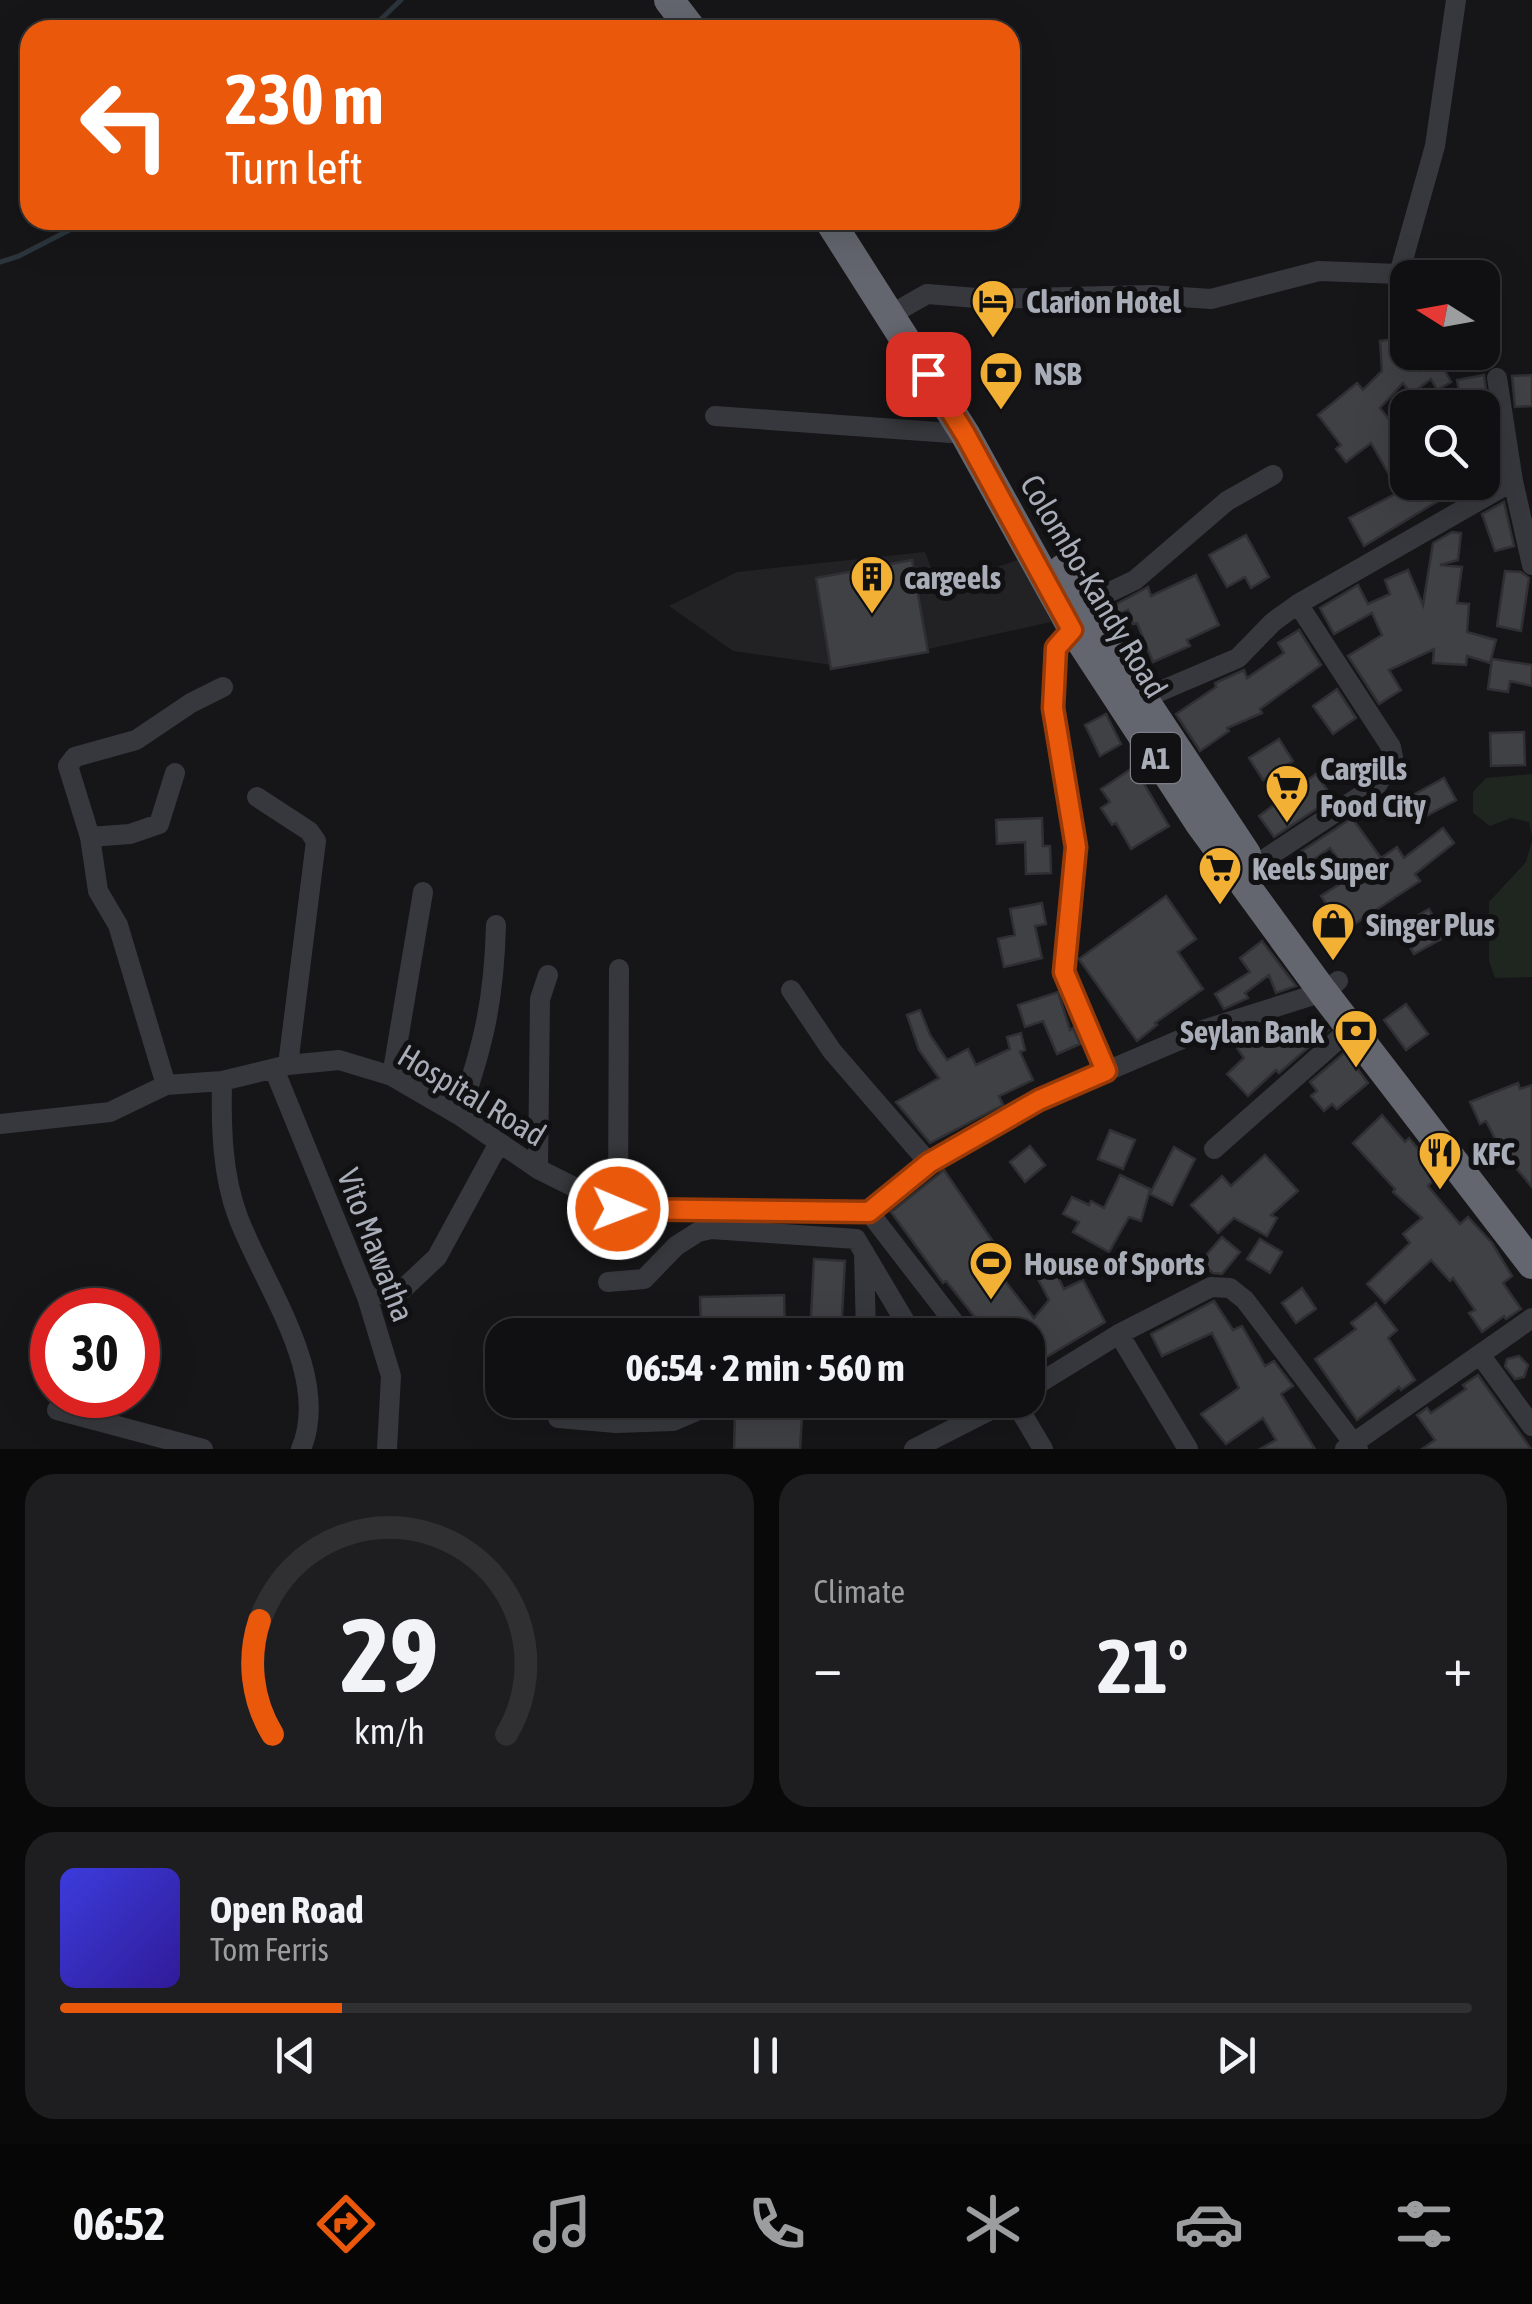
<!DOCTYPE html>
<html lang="en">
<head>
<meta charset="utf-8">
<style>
  :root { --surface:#101012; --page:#1e1e20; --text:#f1f3f6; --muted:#9c9d9f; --line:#303032; --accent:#ea580c }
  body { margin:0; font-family:"Asap Condensed",sans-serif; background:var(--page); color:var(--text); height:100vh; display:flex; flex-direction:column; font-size:38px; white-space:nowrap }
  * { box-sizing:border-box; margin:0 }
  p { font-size:32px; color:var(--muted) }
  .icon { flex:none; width:55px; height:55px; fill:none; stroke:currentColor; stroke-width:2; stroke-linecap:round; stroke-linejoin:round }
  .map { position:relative; height:1449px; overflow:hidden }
  .sheet { display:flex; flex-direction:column; gap:25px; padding:25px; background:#09090a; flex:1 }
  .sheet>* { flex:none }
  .hud { position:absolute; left:20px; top:20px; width:1000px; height:210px; border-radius:30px; box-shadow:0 10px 40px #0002,0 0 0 2px var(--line); background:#ea580c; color:#fff; overflow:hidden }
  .needle { width:65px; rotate:281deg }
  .tools { position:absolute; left:1390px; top:260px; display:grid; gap:20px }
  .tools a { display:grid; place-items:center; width:110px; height:110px; border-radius:20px; background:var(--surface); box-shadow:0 10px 40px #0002,0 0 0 2px var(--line); font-size:50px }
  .speed { position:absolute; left:30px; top:1288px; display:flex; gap:20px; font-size:50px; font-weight:700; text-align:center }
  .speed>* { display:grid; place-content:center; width:130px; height:130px; border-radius:50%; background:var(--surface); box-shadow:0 10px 40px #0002,0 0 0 2px var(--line); line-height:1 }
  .speed .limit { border:15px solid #d22; background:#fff; color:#111 }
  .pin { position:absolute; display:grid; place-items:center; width:85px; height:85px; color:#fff; margin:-42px; border-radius:20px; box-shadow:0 5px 15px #0006 }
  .me { position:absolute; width:110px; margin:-55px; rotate:91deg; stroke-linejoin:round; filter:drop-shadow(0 0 8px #0008) }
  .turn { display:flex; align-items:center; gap:35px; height:210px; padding:0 40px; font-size:45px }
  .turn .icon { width:130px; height:130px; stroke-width:2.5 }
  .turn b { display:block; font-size:70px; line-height:85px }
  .big { font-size:75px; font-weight:700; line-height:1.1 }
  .sheet .tile { flex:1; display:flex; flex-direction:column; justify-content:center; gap:15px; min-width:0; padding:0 35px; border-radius:30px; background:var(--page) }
  .sheet .dial { align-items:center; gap:0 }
  .dial svg { height:260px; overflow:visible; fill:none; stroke:var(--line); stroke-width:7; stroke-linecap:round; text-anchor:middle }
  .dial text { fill:var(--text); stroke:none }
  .song { display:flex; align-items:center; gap:30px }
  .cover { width:120px; height:120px; border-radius:15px; background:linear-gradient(135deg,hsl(240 70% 55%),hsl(250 70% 35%)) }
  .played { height:10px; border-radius:5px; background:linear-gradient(90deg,var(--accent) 20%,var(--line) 20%) }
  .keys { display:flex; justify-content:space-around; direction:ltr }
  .heat { display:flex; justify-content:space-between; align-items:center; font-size:55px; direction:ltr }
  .sheet .tiles { flex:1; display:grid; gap:25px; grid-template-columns:1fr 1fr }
  .tile:last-child { grid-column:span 2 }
  .trip { position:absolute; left:485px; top:1318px; width:560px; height:100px; border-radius:30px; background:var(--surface); box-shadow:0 10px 40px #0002,0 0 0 2px var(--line); font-weight:700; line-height:100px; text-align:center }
  .dock { display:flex; height:160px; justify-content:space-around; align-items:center; background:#060607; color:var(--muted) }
  .dock .icon { width:70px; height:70px }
  .dock .current { color:var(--accent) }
  .dock b { font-size:45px; color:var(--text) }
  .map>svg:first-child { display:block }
  .built { fill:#222225 }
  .green { fill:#1e261f }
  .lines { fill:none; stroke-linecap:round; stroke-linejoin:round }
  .stream { stroke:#2c353c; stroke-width:5 }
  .building { fill:#404145; stroke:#303034; stroke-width:2.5 }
  .minor { stroke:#37383d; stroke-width:20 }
  .highway { stroke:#63666e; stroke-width:30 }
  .route-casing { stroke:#983908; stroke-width:25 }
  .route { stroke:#ea580c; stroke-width:18 }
  .labels { text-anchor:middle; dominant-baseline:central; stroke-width:10; stroke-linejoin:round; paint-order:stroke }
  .shield { fill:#111113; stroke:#7b7e86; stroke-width:2.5 }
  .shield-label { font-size:30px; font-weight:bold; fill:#a8adb8 }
  .poi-label { font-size:32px; font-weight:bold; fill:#a8adb8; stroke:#111113; text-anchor:start }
  .street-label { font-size:32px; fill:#a8adb8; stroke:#111113 }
</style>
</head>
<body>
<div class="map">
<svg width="1532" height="1449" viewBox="0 0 1532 1449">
  <rect width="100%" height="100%" fill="#161618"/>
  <path class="built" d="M 925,552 L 938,587 L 1020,559 L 1051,622 L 846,667 L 733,651 L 669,606 L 737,572 Z"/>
  <path class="green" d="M 1532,774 L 1532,837 L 1529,822 L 1511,818 L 1490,826 L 1473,813 L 1473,792 L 1486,778 Z
    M 1532,841 L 1532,977 L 1495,978 L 1489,960 L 1489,902 L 1526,862 Z"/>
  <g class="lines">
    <path class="stream" d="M 352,30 L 377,23 L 401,0
      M 0,262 L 19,256 L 89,220"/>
  </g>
  <path class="building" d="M 1408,337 L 1408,352 L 1418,352 L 1421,371 L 1439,360 L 1451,382 L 1437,390 L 1431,379 L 1411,394 L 1403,383 L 1380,408 L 1400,434 L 1408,430 L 1408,482 L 1469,482 L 1364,546 L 1349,518 L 1399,492 L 1371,443 L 1346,462 L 1336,449 L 1341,445 L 1318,415 L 1357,383 L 1363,390 L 1382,371 L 1380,341 Z
    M 1484,375 L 1495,456 L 1482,459 L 1482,408 L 1462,408 L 1457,380 Z
    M 1532,375 L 1532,406 L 1515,407 L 1512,376 Z
    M 1504,502 L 1514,546 L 1495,551 L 1482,514 Z
    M 1452,532 L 1461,533 L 1458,560 L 1440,565 L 1462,567 L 1457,603 L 1469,604 L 1467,632 L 1496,640 L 1490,663 L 1467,656 L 1466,665 L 1433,663 L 1434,649 L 1389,670 L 1401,690 L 1379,704 L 1348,656 L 1382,635 L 1372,613 L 1334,634 L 1320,608 L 1358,585 L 1368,604 L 1390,594 L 1385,580 L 1408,570 L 1423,605 L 1433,543 Z
    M 1246,535 L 1269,577 L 1251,588 L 1245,577 L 1227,587 L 1209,555 Z
    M 912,560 L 928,652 L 831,669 L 816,578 Z
    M 1505,571 L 1521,572 L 1529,578 L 1521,631 L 1497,626 Z
    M 1196,575 L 1219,625 L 1187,640 L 1190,646 L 1153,662 L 1137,623 L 1133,624 L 1128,610 L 1115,616 L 1111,607 L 1148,587 L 1151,596 Z
    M 1299,630 L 1321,665 L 1260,709 L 1262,713 L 1227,728 L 1229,731 L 1200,751 L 1176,714 L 1216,687 L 1215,683 L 1244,670 L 1247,678 L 1284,653 L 1278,643 Z
    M 1492,659 L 1532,665 L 1532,686 L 1510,681 L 1508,692 L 1488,689 Z
    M 1337,689 L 1356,718 L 1333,734 L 1313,706 Z
    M 1106,714 L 1121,744 L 1100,756 L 1085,725 Z
    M 1524,732 L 1525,765 L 1491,766 L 1490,733 Z
    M 1279,739 L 1293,761 L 1263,780 L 1249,758 Z
    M 1134,767 L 1169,826 L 1131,849 L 1116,823 L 1112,825 L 1101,808 L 1110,802 L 1101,789 Z
    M 1316,774 L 1333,798 L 1274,837 L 1259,816 Z
    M 1444,778 L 1456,800 L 1426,816 L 1415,794 Z
    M 1042,818 L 1043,846 L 1050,846 L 1051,873 L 1026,874 L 1025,842 L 997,844 L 996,820 Z
    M 1352,818 L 1381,858 L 1397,847 L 1404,858 L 1443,828 L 1454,843 L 1415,874 L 1420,881 L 1344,931 L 1321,896 L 1351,877 L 1330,848 L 1302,868 L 1294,856 Z
    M 1166,896 L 1196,939 L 1178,952 L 1203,989 L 1155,1023 L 1157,1025 L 1137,1041 L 1079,959 Z
    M 1042,903 L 1046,924 L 1035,926 L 1042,958 L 1004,967 L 998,939 L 1015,935 L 1010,909 Z
    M 1429,909 L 1445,937 L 1414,954 L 1398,927 Z
    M 1262,941 L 1296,986 L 1276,993 L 1269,975 L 1245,993 L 1248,998 L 1224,1009 L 1215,994 L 1250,972 L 1240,958 Z
    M 1058,992 L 1070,1030 L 1073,1028 L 1080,1044 L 1057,1054 L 1043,1021 L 1025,1027 L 1018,1005 Z
    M 1406,1004 L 1428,1034 L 1406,1050 L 1384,1020 Z
    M 920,1010 L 930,1035 L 947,1060 L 968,1049 L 976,1065 L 1010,1049 L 1007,1037 L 1021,1033 L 1025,1050 L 1020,1052 L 1033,1080 L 999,1096 L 1003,1105 L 930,1143 L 896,1102 L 939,1078 L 919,1050 L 907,1015 Z
    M 1317,1017 L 1328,1030 L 1279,1073 L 1276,1070 L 1248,1096 L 1227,1074 L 1244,1058 L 1229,1036 L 1277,1021 L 1286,1038 L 1291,1037 Z
    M 1345,1052 L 1368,1083 L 1337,1109 L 1332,1104 L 1324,1111 L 1311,1096 L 1317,1091 L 1310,1082 Z
    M 1518,1083 L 1520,1089 L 1532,1085 L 1532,1187 L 1500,1149 L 1486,1121 L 1480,1124 L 1470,1102 Z
    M 1382,1115 L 1405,1142 L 1409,1138 L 1439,1174 L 1428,1186 L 1460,1224 L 1468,1217 L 1492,1243 L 1512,1276 L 1503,1283 L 1521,1309 L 1506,1319 L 1504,1316 L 1482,1332 L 1469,1313 L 1475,1310 L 1453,1278 L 1450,1281 L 1431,1260 L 1385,1303 L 1367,1284 L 1410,1243 L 1403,1234 L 1422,1218 L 1393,1192 L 1395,1189 L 1353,1143 Z
    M 1110,1130 L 1135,1140 L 1123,1169 L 1098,1159 Z
    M 1030,1146 L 1045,1165 L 1025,1182 L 1010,1162 Z
    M 1174,1147 L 1195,1159 L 1172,1205 L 1150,1194 Z
    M 1265,1155 L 1298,1191 L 1271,1215 L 1277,1218 L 1267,1236 L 1234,1218 L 1218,1233 L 1191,1205 L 1222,1176 L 1231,1186 Z
    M 944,1170 L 996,1246 L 984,1254 L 1034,1318 L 1049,1300 L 1037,1277 L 1054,1269 L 1064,1289 L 1083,1280 L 1105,1322 L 1028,1368 L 1028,1335 L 1007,1335 L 1001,1328 L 989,1335 L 946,1281 L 943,1283 L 891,1212 Z
    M 1120,1175 L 1150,1189 L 1141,1221 L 1129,1217 L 1109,1252 L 1073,1232 L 1079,1222 L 1063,1214 L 1072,1197 L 1089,1205 L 1091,1201 L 1104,1208 Z
    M 1222,1237 L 1240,1252 L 1222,1274 L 1213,1273 L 1200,1262 Z
    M 1260,1239 L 1282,1252 L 1270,1273 L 1247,1259 Z
    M 814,1259 L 845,1261 L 841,1335 L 810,1335 Z
    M 1302,1288 L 1316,1309 L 1296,1323 L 1282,1303 Z
    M 784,1295 L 785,1329 L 701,1331 L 700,1297 Z
    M 1214,1301 L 1233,1330 L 1242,1326 L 1265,1366 L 1274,1361 L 1293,1386 L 1281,1394 L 1315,1449 L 1260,1449 L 1276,1440 L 1263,1418 L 1226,1444 L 1201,1414 L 1239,1388 L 1212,1333 L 1162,1356 L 1151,1334 Z
    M 1376,1303 L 1397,1330 L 1388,1338 L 1415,1380 L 1401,1390 L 1399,1387 L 1357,1420 L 1315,1359 L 1356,1329 L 1351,1323 Z
    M 1519,1356 L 1528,1365 L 1524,1377 L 1515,1379 L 1505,1366 L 1507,1359 Z
    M 1478,1375 L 1531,1449 L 1422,1449 L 1435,1440 L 1417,1415 L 1427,1408 L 1431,1413 L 1466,1389 L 1463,1385 Z
    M 735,1414 L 802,1416 L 800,1449 L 734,1449 Z"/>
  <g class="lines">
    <path class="minor" d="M 890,315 L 927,294 L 989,299 L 1151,295 L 1211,299 L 1319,271 L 1399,274 L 1435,146 L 1456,0
      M 1497,378 L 1513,481 L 1532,565
      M 715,416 L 965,434
      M 1083,605 L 1135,580 L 1227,501 L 1273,475
      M 1073,629 L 1056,648 L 1053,709 L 1076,847 L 1064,972 L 1106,1071
      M 1131,690 L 1136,688 L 1156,693 L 1238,658 L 1273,622 L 1298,604 L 1513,481
      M 257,797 L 309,831 L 316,841 L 288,1065
      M 90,837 L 130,834 L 159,824 L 175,773
      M 1254,866 L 1377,785 L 1393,757 L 1391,747 L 1298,604
      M 791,990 L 832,1051 L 929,1163
      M 274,1069 L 367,1297 L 391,1376 L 387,1449
      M 392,1076 L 423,892
      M 222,1081 C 221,1126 222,1175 238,1217 C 263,1284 332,1376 301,1449
      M 166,1085 L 118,925 L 98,891 L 90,837 L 68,766 L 75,757 L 136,740 L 191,703 L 223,687
      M 459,1115 C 484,1044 494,1000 496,925
      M 0,1124 L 110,1112 L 166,1085 L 222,1081 L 288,1065 L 339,1060 L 392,1076 L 459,1115 L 538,1169 L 618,1209 L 869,1212 L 929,1163 L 1039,1100 L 1203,1030 L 1323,992 L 1338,981
      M 1214,1149 L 1351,1028
      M 538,1169 L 540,999 L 548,975
      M 618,1209 L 619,969
      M 869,1212 L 964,1335
      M 864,1252 L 866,1335
      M 608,1282 L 644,1279 L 676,1246 L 698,1232 L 711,1229 L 856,1239 L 913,1335
      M 367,1297 L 402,1290 L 437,1257 L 499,1143
      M 1119,1334 L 1188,1449
      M 929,1335 L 955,1323
      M 1481,1356 L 1532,1426
      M 1028,1390 L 1119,1334 L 1211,1287 L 1230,1288 L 1245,1300 L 1358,1449
      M 1014,1400 L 1043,1449
      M 57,1410 L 203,1449
      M 558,1418 L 616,1423 L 673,1421 L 722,1400 L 786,1403 L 837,1400
      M 914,1449 L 1010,1400
      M 1345,1449 L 1532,1318"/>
    <path class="highway" d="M 669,0 L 692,30
      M 829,220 L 965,434 L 1073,629 L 1201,825 L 1323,992 L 1532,1264
      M 1063,569 L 1136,688 L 1246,854"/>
  </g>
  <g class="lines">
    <defs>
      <path id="route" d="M 618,1209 L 869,1212 L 929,1163 L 1039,1100 L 1106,1071 L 1064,972 L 1076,847 L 1053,708 L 1056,648 L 1072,630 L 965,434 L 928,374"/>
    </defs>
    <use href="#route" class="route-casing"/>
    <use href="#route" class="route"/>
  </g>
  <defs>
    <symbol id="hotel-pin" viewBox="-11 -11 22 30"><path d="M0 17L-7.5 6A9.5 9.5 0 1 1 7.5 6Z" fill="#f2b134" stroke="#111113"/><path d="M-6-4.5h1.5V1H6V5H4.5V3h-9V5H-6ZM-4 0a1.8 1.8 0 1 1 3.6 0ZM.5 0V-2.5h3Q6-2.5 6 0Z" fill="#111"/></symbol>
    <symbol id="bank-pin" viewBox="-11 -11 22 30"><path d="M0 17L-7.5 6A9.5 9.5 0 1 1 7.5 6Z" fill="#f2b134" stroke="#111113"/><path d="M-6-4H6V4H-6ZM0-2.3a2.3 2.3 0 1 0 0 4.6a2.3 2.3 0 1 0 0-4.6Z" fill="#111"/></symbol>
    <symbol id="building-pin" viewBox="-11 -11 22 30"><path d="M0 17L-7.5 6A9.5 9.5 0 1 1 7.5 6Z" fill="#f2b134" stroke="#111113"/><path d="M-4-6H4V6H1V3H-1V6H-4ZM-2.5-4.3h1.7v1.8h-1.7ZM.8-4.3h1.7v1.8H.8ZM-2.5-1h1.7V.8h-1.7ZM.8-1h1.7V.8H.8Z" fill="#111"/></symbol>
    <symbol id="supermarket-pin" viewBox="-11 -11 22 30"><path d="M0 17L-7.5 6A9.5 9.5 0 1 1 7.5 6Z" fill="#f2b134" stroke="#111113"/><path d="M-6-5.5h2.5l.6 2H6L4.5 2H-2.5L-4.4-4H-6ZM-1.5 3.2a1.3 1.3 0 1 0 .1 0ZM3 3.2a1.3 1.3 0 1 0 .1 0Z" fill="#111"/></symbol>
    <symbol id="shop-pin" viewBox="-11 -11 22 30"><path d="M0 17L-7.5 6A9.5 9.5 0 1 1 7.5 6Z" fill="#f2b134" stroke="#111113"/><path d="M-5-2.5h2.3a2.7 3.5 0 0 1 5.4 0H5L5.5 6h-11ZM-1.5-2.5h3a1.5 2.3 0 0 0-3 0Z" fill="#111"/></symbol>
    <symbol id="restaurant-pin" viewBox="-11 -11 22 30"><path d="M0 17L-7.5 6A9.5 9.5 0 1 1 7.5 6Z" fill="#f2b134" stroke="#111113"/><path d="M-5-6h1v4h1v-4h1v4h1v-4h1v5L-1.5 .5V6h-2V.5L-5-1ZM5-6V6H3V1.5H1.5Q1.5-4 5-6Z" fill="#111"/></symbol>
    <symbol id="stadium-pin" viewBox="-11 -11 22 30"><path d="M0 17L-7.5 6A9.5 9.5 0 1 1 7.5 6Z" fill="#f2b134" stroke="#111113"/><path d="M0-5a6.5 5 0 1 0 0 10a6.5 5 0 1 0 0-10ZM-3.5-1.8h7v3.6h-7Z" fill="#111"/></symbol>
  </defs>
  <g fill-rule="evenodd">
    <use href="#hotel-pin" x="968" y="276" width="50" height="68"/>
    <use href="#bank-pin" x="976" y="348" width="50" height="68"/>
    <use href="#building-pin" x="847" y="552" width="50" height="68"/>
    <use href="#supermarket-pin" x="1262" y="761" width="50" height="68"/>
    <use href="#supermarket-pin" x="1195" y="843" width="50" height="68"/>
    <use href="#shop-pin" x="1308" y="899" width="50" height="68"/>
    <use href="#bank-pin" x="1331" y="1006" width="50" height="68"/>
    <use href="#restaurant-pin" x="1415" y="1128" width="50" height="68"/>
    <use href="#stadium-pin" x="966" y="1238" width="50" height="68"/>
  </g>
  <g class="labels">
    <rect class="shield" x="1131" y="733" width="50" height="50" rx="8"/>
    <g class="shield-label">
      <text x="1156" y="758">A1</text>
    </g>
    <g class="poi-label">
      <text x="1026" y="301">Clarion Hotel</text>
      <text x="1034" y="373">NSB</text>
      <text x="904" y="577">cargeels</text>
      <text x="1320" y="768">Cargills<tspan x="1320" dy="37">Food City</tspan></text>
      <text x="1252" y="868">Keels Super</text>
      <text x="1366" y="924">Singer Plus</text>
      <text x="1324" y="1031" text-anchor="end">Seylan Bank</text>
      <text x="1472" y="1153">KFC</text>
      <text x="1024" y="1263">House of Sports</text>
    </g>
    <g class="street-label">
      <text transform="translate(1094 586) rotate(59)">Colombo-Kandy Road</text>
      <text transform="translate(472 1095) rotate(31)">Hospital Road</text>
      <text transform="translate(376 1245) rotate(69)">Vito Mawatha</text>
    </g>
  </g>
</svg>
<div class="tools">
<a><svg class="needle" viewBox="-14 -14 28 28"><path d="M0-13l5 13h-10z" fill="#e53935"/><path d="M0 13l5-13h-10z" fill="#9c9d9f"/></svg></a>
<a><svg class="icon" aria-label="search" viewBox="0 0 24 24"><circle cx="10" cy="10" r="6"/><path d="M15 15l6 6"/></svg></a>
</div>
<div class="speed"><div class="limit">30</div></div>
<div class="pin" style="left:928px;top:374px;background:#d93025"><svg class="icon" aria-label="arrive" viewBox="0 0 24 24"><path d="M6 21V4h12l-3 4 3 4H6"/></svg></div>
<svg class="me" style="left:618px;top:1209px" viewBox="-20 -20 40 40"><circle r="17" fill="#ea580c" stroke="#fff" stroke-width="3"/><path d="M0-11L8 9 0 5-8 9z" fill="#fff"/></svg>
<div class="trip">06:54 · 2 min · 560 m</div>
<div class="hud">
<div class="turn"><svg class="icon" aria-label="left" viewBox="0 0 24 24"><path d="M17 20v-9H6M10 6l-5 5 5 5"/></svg><div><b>230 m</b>Turn left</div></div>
</div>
</div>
<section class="sheet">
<div class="tiles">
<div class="tile dial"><svg viewBox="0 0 100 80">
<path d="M14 69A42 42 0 1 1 86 69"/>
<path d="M14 69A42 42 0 0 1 10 34" stroke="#ea580c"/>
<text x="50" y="56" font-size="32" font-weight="700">29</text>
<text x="50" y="72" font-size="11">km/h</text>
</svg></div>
<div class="tile"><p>Climate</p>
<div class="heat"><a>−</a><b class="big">21°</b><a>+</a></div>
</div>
<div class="tile">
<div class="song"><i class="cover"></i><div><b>Open Road</b><p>Tom Ferris</p></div></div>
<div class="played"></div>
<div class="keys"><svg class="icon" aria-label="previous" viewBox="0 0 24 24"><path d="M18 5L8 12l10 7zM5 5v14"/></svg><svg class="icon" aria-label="pause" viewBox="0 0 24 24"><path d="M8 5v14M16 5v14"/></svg><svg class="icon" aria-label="next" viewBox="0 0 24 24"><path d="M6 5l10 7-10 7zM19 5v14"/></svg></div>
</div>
</div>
</section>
<nav class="dock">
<b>06:52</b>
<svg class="icon current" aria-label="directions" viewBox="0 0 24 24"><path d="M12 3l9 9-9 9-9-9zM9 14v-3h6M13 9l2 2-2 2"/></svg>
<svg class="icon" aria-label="music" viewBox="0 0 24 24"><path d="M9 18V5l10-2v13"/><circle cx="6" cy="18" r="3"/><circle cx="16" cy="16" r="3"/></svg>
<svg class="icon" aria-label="phone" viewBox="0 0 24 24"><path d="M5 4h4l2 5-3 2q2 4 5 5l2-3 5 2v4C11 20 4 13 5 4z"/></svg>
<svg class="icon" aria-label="climate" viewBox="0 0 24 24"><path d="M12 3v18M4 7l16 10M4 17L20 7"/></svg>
<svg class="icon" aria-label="car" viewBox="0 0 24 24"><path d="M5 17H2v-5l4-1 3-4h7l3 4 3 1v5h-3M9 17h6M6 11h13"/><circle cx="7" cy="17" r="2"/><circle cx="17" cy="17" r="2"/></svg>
<svg class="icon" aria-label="filters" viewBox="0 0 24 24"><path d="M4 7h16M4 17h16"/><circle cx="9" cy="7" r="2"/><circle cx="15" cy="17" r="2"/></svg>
</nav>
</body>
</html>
